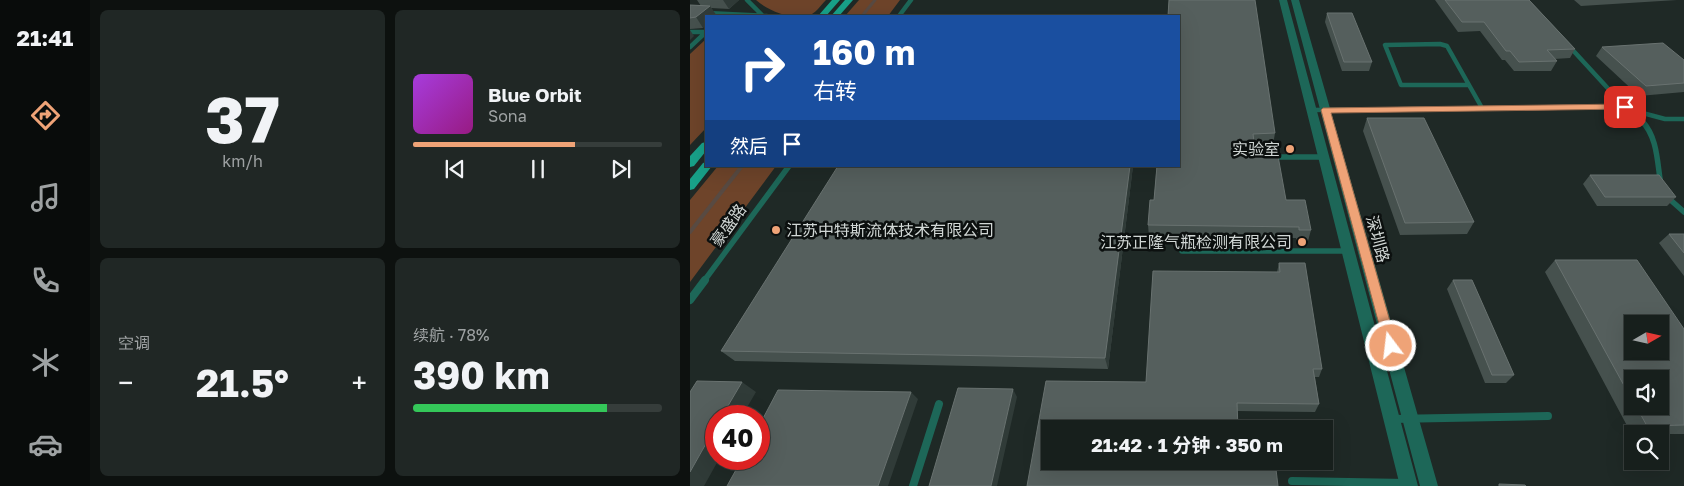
<!DOCTYPE html>
<html lang="zh">
<head>
<meta charset="utf-8">
<style>
  :root { --surface:#171f1c; --page:#202725; --text:#f1f3f6; --muted:#9ea2a3; --line:#363d3b; --accent:#efa377 }
  body { margin:0; font-family:"Golos Text","Noto Sans SC",sans-serif; background:var(--page); color:var(--text); height:100vh; display:flex; flex-direction:column; font-size:19px; white-space:nowrap }
  * { box-sizing:border-box; margin:0 }
  p { font-size:16px; color:var(--muted) }
  .icon { flex:none; width:28px; height:28px; fill:none; stroke:currentColor; stroke-width:2; stroke-linecap:round; stroke-linejoin:round }
  .map { position:relative; flex:1; overflow:hidden }
  .panel { display:flex; flex-direction:column; gap:10px; padding:10px; background:#0d110f; width:600px }
  .panel>* { flex:none }
  .guide { position:absolute; left:15px; top:15px; width:475px; height:152px; border-radius:0px; box-shadow:0 5px 20px #0002,0 0 0 1px var(--line); background:#1a4fa0; color:#fff; overflow:hidden }
  .needle { width:32px; rotate:81deg }
  .buttons { position:absolute; left:934px; top:315px; display:grid; gap:10px }
  .buttons a { display:grid; place-items:center; width:45px; height:45px; border-radius:0px; background:var(--surface); box-shadow:0 5px 20px #0002,0 0 0 1px var(--line); font-size:25px }
  .speed { position:absolute; left:15px; top:405px; display:flex; gap:10px; font-size:25px; font-weight:700; text-align:center }
  .speed>* { display:grid; place-content:center; width:65px; height:65px; border-radius:50%; background:var(--surface); box-shadow:0 5px 20px #0002,0 0 0 1px var(--line); line-height:1 }
  .speed .limit { border:8px solid #d22; background:#fff; color:#111 }
  .pin { position:absolute; display:grid; place-items:center; width:42px; height:42px; color:#fff; margin:-21px; border-radius:10px; box-shadow:0 2px 8px #0006 }
  .me { position:absolute; width:55px; margin:-28px; rotate:345deg; stroke-linejoin:round; filter:drop-shadow(0 0 4px #0008) }
  .turn { display:flex; align-items:center; gap:18px; height:105px; padding:0 25px; font-size:22px }
  .turn .icon { width:65px; height:65px; stroke-width:2.5 }
  .turn b { display:block; font-size:35px; line-height:42px }
  .then { display:flex; align-items:center; height:48px; padding:0 25px; background:#0003; gap:10px; font-size:19px }
  .big { font-size:38px; font-weight:700; line-height:1.1 }
  .panel .tile { flex:1; display:flex; flex-direction:column; justify-content:center; gap:8px; min-width:0; padding:0 18px; border-radius:8px; background:var(--page) }
  .panel .dial { align-items:center; gap:0 }
  .dial b { font-size:65px; line-height:1 }
  .song { display:flex; align-items:center; gap:15px }
  .cover { width:60px; height:60px; border-radius:8px; background:linear-gradient(135deg,hsl(280 70% 55%),hsl(310 70% 35%)) }
  .played { height:5px; border-radius:2px; background:linear-gradient(90deg,var(--accent) 65%,var(--line) 65%) }
  .keys { display:flex; justify-content:space-around; direction:ltr }
  .heat { display:flex; justify-content:space-between; align-items:center; font-size:28px; direction:ltr }
  .charge { height:8px; border-radius:4px; background:linear-gradient(90deg,#34c759 78%,var(--line) 0) }
  .panel .tiles { flex:1; display:grid; gap:10px; grid-template-columns:repeat(2,1fr) }
  .trip { position:absolute; left:351px; top:420px; width:292px; height:50px; border-radius:0px; background:var(--surface); box-shadow:0 5px 20px #0002,0 0 0 1px var(--line); font-weight:700; line-height:50px; text-align:center }
  main { display:flex; flex:1; min-height:0 }
  .dock { display:flex; flex-direction:column; width:90px; justify-content:space-around; align-items:center; background:#090c0b; color:var(--muted) }
  .dock .icon { width:35px; height:35px }
  .dock .on { color:var(--accent) }
  .dock b { font-size:22px; color:var(--text) }
  .map>svg:first-child { display:block }
  .green { fill:#6e442a }
  .lines { fill:none; stroke-linecap:round; stroke-linejoin:round }
  .stream-far1 { stroke:#584a42; stroke-width:3 }
  .stream { stroke:#584a42; stroke-width:4 }
  .service-far2 { stroke:#1d6758; stroke-width:4.5 }
  .service-far1 { stroke:#1d6758; stroke-width:5.5 }
  .service { stroke:#1d6758; stroke-width:8 }
  .tertiary { fill:#1d6758; fill-rule:evenodd }
  .primary { fill:#18a189; fill-rule:evenodd }
  .wall { fill:#46514e; fill-rule:evenodd }
  .shaded-wall { fill:#303b38 }
  .building { fill:#555f5d; stroke:#697270; fill-rule:evenodd }
  .route { fill:#efa377; stroke:#9b6a4d }
  .poi-dot { fill:#efa377; stroke:#0c100f; stroke-width:2 }
  .labels { text-anchor:middle; dominant-baseline:central; stroke-width:5; stroke-linejoin:round; paint-order:stroke }
  .poi-label { font-size:16px; fill:#d1d7d5; stroke:#0c100f; text-anchor:end }
  .street-label { font-size:16px; fill:#d1d7d5; stroke:#0c100f }
</style>
</head>
<body>
<main>
<nav class="dock">
<b>21:41</b>
<svg class="icon on" aria-label="directions" viewBox="0 0 24 24"><path d="M12 3l9 9-9 9-9-9zM9 14v-3h6M13 9l2 2-2 2"/></svg>
<svg class="icon" aria-label="music" viewBox="0 0 24 24"><path d="M9 18V5l10-2v13"/><circle cx="6" cy="18" r="3"/><circle cx="16" cy="16" r="3"/></svg>
<svg class="icon" aria-label="phone" viewBox="0 0 24 24"><path d="M5 4h4l2 5-3 2q2 4 5 5l2-3 5 2v4C11 20 4 13 5 4z"/></svg>
<svg class="icon" aria-label="climate" viewBox="0 0 24 24"><path d="M12 3v18M4 7l16 10M4 17L20 7"/></svg>
<svg class="icon" aria-label="car" viewBox="0 0 24 24"><path d="M5 17H2v-5l4-1 3-4h7l3 4 3 1v5h-3M9 17h6M6 11h13"/><circle cx="7" cy="17" r="2"/><circle cx="17" cy="17" r="2"/></svg>
</nav>
<section class="panel">
<div class="tiles">
<div class="tile dial"><b>37</b><p>km/h</p></div>
<div class="tile">
<div class="song"><i class="cover"></i><div><b>Blue Orbit</b><p>Sona</p></div></div>
<div class="played"></div>
<div class="keys"><svg class="icon" aria-label="previous" viewBox="0 0 24 24"><path d="M18 5L8 12l10 7zM5 5v14"/></svg><svg class="icon" aria-label="pause" viewBox="0 0 24 24"><path d="M8 5v14M16 5v14"/></svg><svg class="icon" aria-label="next" viewBox="0 0 24 24"><path d="M6 5l10 7-10 7zM19 5v14"/></svg></div>
</div>
<div class="tile"><p>空调</p>
<div class="heat"><a>−</a><b class="big">21.5°</b><a>+</a></div>
</div>
<div class="tile"><p>续航 · 78%</p><b class="big">390 km</b><div class="charge"></div></div>
</div>
</section>
<div class="map">
<svg width="994" height="486" viewBox="0 0 994 486">
  <rect width="100%" height="100%" fill="#1f2926"/>
  <path class="green" d="M 66,0 L 136,0 C 131,5 125,14 118,16 C 102,20 78,11 66,0 Z
    M 169,0 L 210,0 L 198,16 L 155,16 Z
    M 16,39 L 16,128 L 0,145 L 0,54 Z
    M 28,166 L 86,166 L 0,282 L 0,200 Z"/>
  <g class="lines">
    <path class="stream-far1" d="M 172,16 L 185,0"/>
    <path class="stream" d="M 0,232 L 52,166"/>
    <path class="service-far2" d="M 57,0 L 72,15
      M 17,13 L 77,16
      M 209,16 L 221,0
      M 0,32 L 16,32
      M 0,47 L 16,32
      M 779,85 L 711,85 L 695,45 L 750,44 L 757,46 L 792,108
      M 935,107 L 953,123
      M 621,110 L 935,107 L 879,46
      M 945,111 L 975,119 L 994,119"/>
    <path class="service-far1" d="M 952,121 C 968,138 967,163 971,185
      M 579,157 L 633,157
      M 976,196 L 994,212
      M 492,251 L 658,251
      M 14,281 L 99,166"/>
    <path class="service" d="M 0,300 L 15,280
      M 702,419 L 858,416
      M 602,481 L 717,483
      M 223,486 L 249,404"/>
    <path class="tertiary" d="M 589,0 L 597,0 L 728,486 L 710,486 Z
      M 601,0 L 609,0 L 748,486 L 730,486 Z"/>
    <path class="primary" d="M 142,0 L 150,0 L 136,16 L 128,16 Z
      M 155,0 L 163,0 L 149,16 L 141,16 Z
      M 16,142 L 16,151 L 4,166 L 0,167 L 0,156 L 12,143 Z
      M 16,162 L 16,166 L 22,166 L 4,189 L 0,190 L 0,179 L 13,163 Z"/>
  </g>
  <path class="wall" d="M 7,0 L 49,0 L 39,9 L 21,8 L 27,16 L 16,16 L 13,28 L 0,29 L 0,5 L 11,6 Z
    M 479,0 L 585,133 L 583,145 L 564,145 L 566,157 L 596,200 L 621,230 L 618,241 L 607,241 L 606,238 L 459,237 L 458,225 L 464,200 Z
    M 745,0 L 839,0 L 885,49 L 880,58 L 864,59 L 867,61 L 861,71 L 824,71 L 815,60 L 812,60 L 790,31 L 768,32 Z
    M 884,0 L 987,0 L 891,6 Z
    M 637,13 L 682,62 L 679,71 L 652,71 L 635,22 Z
    M 912,47 L 994,60 L 994,92 L 949,96 L 906,56 Z
    M 677,118 L 784,222 L 777,234 L 710,235 L 673,131 Z
    M 443,166 L 418,369 L 45,361 L 31,351 Z
    M 900,175 L 986,197 L 977,206 L 907,206 L 893,184 Z
    M 979,234 L 994,234 L 994,276 L 969,243 Z
    M 865,260 L 994,329 L 994,434 L 942,434 L 942,435 L 855,272 ZM 942,379 L 970,406 L 942,406 Z
    M 589,263 L 632,369 L 629,377 L 625,377 L 629,404 L 625,412 L 548,411 L 456,382 L 587,272 Z
    M 763,280 L 824,375 L 816,383 L 795,383 L 757,289 Z"/>
  <path class="shaded-wall" d="M 33,0 L 49,0 L 39,9 Z
    M 20,6 L 27,16 L 16,16 L 16,26 L 13,28 L 6,17 Z
    M 0,30 L 4,36 L 0,40 Z
    M 440,166 L 443,166 L 418,369 L 415,358 Z
    M 52,382 L 66,392 L 52,416 L 32,416 Z
    M 323,389 L 327,397 L 307,486 L 301,486 Z
    M 221,392 L 228,399 L 198,486 L 188,486 Z
    M 26,426 L 26,459 L 29,459 L 14,486 L 0,486 L 0,472 Z"/>
  <path class="building" d="M 479,0 L 565,0 L 585,133 L 563,134 L 566,157 L 588,156 L 596,200 L 615,200 L 621,230 L 609,230 L 609,227 L 458,225 L 460,200 L 464,200 L 467,166 L 489,166 L 489,16 L 478,16 Z
    M 755,0 L 839,0 L 885,49 L 857,50 L 867,61 L 829,62 L 820,51 L 816,51 L 794,22 L 772,22 Z
    M 0,5 L 20,6 L 6,17 L 0,18 Z
    M 637,13 L 662,13 L 682,62 L 654,62 Z
    M 973,43 L 994,60 L 994,83 L 956,86 L 912,47 Z
    M 677,118 L 734,118 L 784,222 L 715,223 Z
    M 148,166 L 440,166 L 415,358 L 31,351 Z
    M 900,175 L 969,175 L 986,197 L 915,197 Z
    M 979,234 L 994,234 L 994,253 Z
    M 865,260 L 947,260 L 994,329 L 994,425 L 957,426 L 946,406 L 970,406 L 970,379 L 942,379 L 942,400 ZM 942,324 L 970,324 L 970,351 L 942,351 Z
    M 589,263 L 615,263 L 632,369 L 623,369 L 629,404 L 547,403 L 548,429 L 360,429 L 360,461 L 585,461 L 588,486 L 337,486 L 356,381 L 456,382 L 463,271 L 590,272 Z
    M 763,280 L 782,280 L 824,375 L 802,375 Z
    M 7,381 L 52,382 L 32,416 L 26,416 L 26,426 L 0,472 L 0,392 Z
    M 268,388 L 323,389 L 301,486 L 239,486 Z
    M 88,390 L 221,392 L 188,486 L 37,486 L 52,459 L 69,459 L 69,426 Z
    M 809,484 L 835,485 L 836,486 L 809,486 Z"/>
  <path class="route" d="M 935,104 L 939,107 L 938,109 L 641,113 L 707,346 L 706,350 L 701,352 L 696,350 L 631,110 L 633,108 Z"/>
  <g class="poi-dot">
    <circle cx="600" cy="149" r="5"/>
    <circle cx="86" cy="230" r="5"/>
    <circle cx="612" cy="242" r="5"/>
  </g>
  <g class="labels">
    <g class="poi-label">
      <text x="590" y="149">实验室</text>
      <text x="96" y="230" text-anchor="start">江苏中特斯流体技术有限公司</text>
      <text x="602" y="242">江苏正隆气瓶检测有限公司</text>
    </g>
    <g class="street-label">
      <text transform="translate(38 225) rotate(-54)">豪盛路</text>
      <text transform="translate(688 239) rotate(75)">深圳路</text>
    </g>
  </g>
</svg>
<div class="buttons">
<a><svg class="needle" viewBox="-14 -14 28 28"><path d="M0-13l5 13h-10z" fill="#e53935"/><path d="M0 13l5-13h-10z" fill="#9ea2a3"/></svg></a>
<a><svg class="icon" aria-label="sound" viewBox="0 0 24 24"><path d="M4 9h4l5-4v14l-5-4H4zM17 9q2 3 0 6"/></svg></a>
<a><svg class="icon" aria-label="search" viewBox="0 0 24 24"><circle cx="10" cy="10" r="6"/><path d="M15 15l6 6"/></svg></a>
</div>
<div class="speed"><div class="limit">40</div></div>
<div class="pin" style="left:935px;top:107px;background:#d93025"><svg class="icon" aria-label="arrive" viewBox="0 0 24 24"><path d="M6 21V4h12l-3 4 3 4H6"/></svg></div>
<svg class="me" style="left:701px;top:346px" viewBox="-20 -20 40 40"><circle r="17" fill="#efa377" stroke="#fff" stroke-width="3"/><path d="M0-11L8 9 0 5-8 9z" fill="#fff"/></svg>
<div class="trip">21:42 · 1 分钟 · 350 m</div>
<div class="guide">
<div class="turn"><svg class="icon" aria-label="right" viewBox="0 0 24 24"><path d="M7 20v-9h11M14 6l5 5-5 5"/></svg><div><b>160 m</b>右转</div></div>
<div class="then">然后<svg class="icon" aria-label="arrive" viewBox="0 0 24 24"><path d="M6 21V4h12l-3 4 3 4H6"/></svg></div>
</div>
</div>
</main>
</body>
</html>
